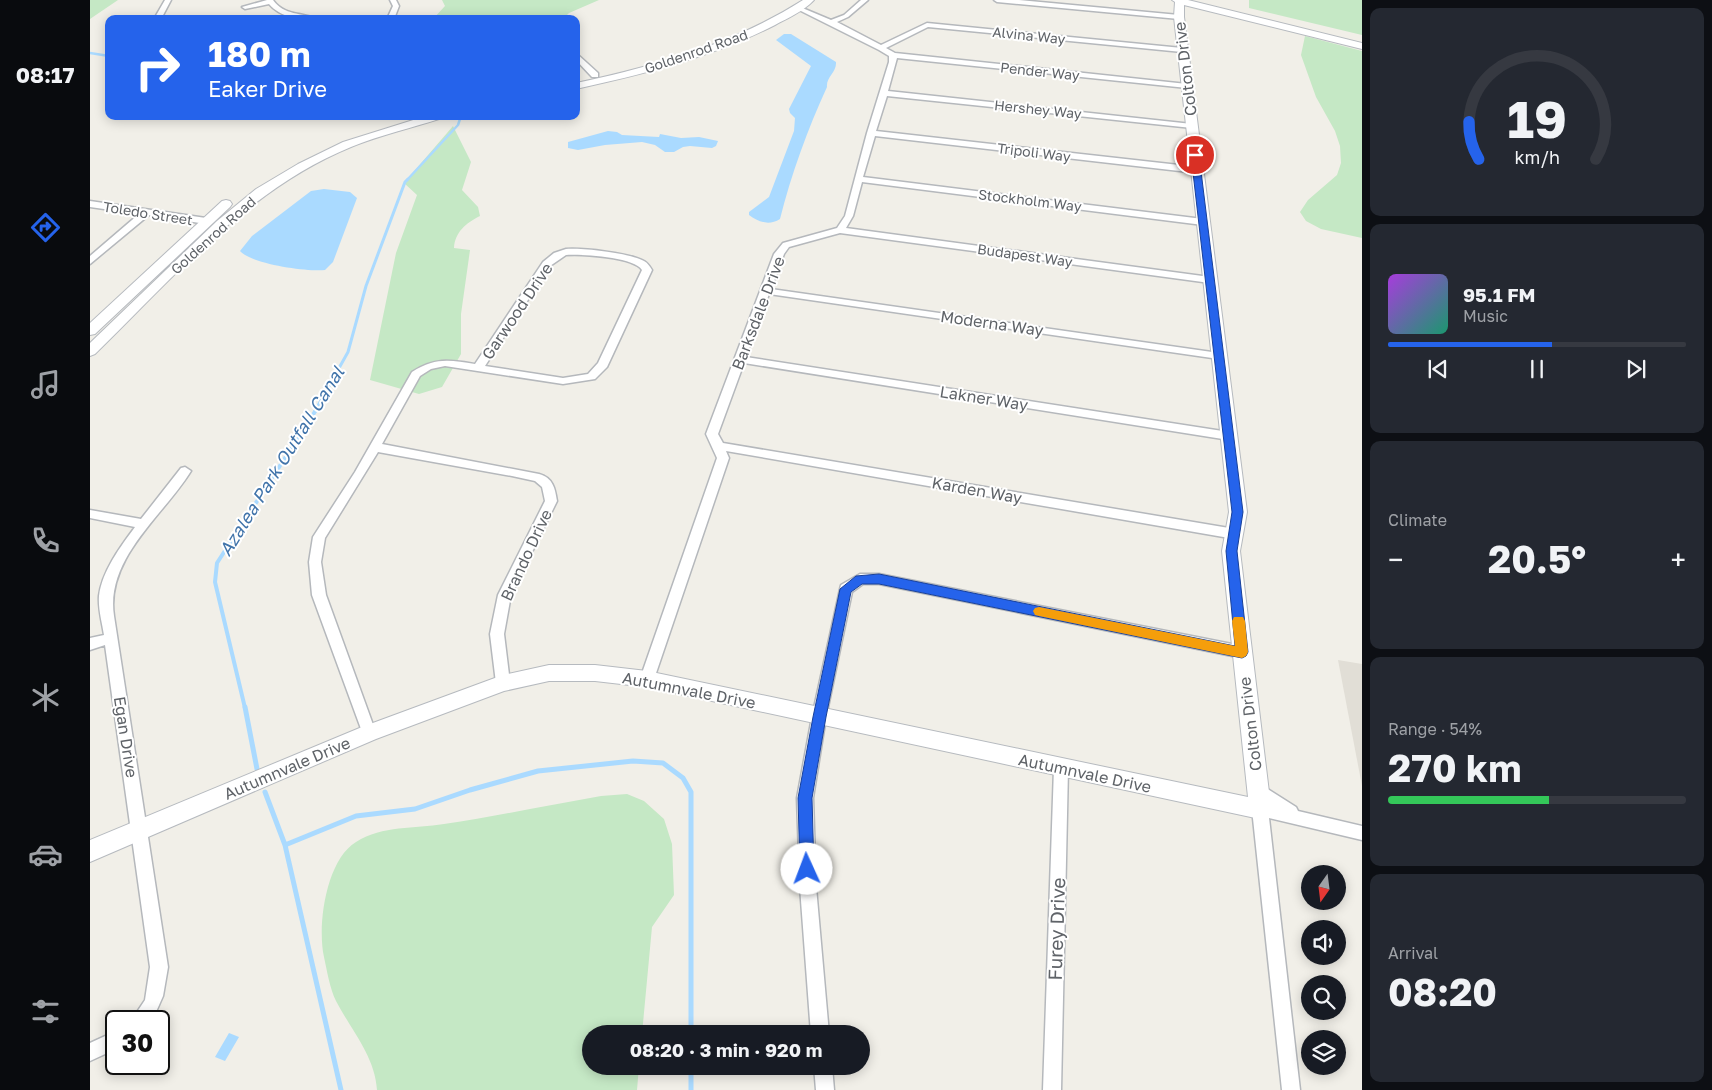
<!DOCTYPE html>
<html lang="en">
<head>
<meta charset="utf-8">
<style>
  :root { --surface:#171b24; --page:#242831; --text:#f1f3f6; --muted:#9ea1a6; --line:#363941; --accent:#2563eb }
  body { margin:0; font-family:"Golos Text",sans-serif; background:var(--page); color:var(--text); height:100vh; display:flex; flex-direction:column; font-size:19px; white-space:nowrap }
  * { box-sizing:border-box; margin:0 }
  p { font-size:16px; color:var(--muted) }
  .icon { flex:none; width:28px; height:28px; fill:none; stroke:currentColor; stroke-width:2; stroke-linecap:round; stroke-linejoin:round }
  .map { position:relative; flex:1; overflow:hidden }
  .side { display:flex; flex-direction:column; gap:8px; padding:8px; background:#0d0f14; width:350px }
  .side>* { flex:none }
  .banner { position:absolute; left:15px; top:15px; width:475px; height:105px; border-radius:10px; box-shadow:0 2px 12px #0003; background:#2563eb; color:#fff; overflow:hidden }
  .needle { width:32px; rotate:194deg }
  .fabs { position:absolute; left:1211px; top:865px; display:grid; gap:10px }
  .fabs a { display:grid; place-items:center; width:45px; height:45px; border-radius:50%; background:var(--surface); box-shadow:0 2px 12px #0003; font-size:25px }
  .speed { position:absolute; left:15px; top:1010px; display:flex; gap:10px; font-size:25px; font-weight:700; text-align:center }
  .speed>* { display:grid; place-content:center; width:65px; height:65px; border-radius:50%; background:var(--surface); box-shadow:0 2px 12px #0003; line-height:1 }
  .speed .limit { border:2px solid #111; border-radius:8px; background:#fff; color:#111 }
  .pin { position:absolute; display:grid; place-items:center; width:42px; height:42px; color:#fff; margin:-21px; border:2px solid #fff; border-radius:50%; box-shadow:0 1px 5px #0007 }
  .me { position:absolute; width:55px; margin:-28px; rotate:358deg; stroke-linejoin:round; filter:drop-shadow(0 0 4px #0008) }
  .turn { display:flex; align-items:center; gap:18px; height:105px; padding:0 20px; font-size:22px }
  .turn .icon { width:65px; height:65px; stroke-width:2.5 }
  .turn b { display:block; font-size:35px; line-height:42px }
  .big { font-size:38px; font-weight:700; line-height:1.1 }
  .side .widget { flex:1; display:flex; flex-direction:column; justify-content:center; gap:8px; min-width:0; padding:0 18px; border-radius:10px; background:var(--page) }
  .side .dial { align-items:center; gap:0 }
  .dial svg { height:130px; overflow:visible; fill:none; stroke:var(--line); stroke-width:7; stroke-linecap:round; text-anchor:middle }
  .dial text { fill:var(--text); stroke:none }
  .song { display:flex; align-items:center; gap:15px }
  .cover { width:60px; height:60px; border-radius:8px; background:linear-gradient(135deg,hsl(280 70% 55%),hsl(160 70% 35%)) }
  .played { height:5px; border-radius:2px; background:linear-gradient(90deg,var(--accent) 55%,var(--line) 55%) }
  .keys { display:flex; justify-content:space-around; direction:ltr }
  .heat { display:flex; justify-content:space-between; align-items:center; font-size:28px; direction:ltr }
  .charge { height:8px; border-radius:4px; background:linear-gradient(90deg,#34c759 54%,var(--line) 0) }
  .trip { position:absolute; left:492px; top:1025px; width:288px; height:50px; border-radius:25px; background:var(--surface); box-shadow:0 2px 12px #0003; font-weight:700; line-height:50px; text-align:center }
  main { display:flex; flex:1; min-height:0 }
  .dock { display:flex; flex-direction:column; width:90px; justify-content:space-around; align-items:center; background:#090b0e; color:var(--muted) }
  .dock .icon { width:35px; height:35px }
  .dock .selected { color:var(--accent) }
  .dock b { font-size:22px; color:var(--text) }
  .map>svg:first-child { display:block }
  .education { fill:#e1ded6 }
  .green { fill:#c5e8c5 }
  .water { fill:#aadaff }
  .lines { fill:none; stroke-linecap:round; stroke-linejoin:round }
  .stream-far3 { stroke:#aadaff; stroke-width:2.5 }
  .stream-far2 { stroke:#aadaff; stroke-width:3 }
  .stream-far1 { stroke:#aadaff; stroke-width:4 }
  .stream { stroke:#aadaff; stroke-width:5 }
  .street-casing { stroke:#b5b8bc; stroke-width:3 }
  .secondary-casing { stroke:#b6babf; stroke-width:2 }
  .street { fill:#fff; fill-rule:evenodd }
  .secondary { fill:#fff; fill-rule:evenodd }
  .route { fill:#2563eb; stroke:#184099 }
  .slow { fill:#f59e0b }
  .labels { text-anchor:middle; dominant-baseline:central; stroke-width:4; stroke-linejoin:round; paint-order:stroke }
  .far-street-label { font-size:14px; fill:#5f6368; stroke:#fff }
  .street-label { font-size:16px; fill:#5f6368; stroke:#fff }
  .water-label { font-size:18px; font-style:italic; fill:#4174aa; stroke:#fff }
  .near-street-label { font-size:19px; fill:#5f6368; stroke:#fff }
</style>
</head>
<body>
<main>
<nav class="dock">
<b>08:17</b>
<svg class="icon selected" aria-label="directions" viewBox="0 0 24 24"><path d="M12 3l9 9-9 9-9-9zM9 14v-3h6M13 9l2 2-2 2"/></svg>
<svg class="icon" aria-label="music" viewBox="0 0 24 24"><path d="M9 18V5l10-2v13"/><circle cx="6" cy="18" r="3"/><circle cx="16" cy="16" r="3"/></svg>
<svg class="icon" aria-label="phone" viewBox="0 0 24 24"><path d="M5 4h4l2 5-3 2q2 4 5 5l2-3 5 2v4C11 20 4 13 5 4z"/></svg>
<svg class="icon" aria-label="climate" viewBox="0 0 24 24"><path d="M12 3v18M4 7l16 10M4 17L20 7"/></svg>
<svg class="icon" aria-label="car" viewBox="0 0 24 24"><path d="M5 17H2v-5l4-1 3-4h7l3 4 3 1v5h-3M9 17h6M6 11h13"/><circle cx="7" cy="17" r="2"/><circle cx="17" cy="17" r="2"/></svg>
<svg class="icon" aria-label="filters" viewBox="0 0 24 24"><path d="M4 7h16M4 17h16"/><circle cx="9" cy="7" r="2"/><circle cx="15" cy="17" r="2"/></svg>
</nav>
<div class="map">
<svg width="1272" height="1090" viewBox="0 0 1272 1090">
  <rect width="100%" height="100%" fill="#f1efe8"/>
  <path class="education" d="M 1248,660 L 1272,664 L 1272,786 Z"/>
  <path class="green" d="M 0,0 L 28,0 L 0,19 Z
    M 352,0 L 509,0 L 479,13 L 473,19 L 343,19 L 355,6 Z
    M 1159,0 L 1272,0 L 1272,35 L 1159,8 Z
    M 1215,36 L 1272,51 L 1272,238 L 1231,229 L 1216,221 L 1210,212 L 1218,200 L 1247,175 L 1251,163 L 1250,146 L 1245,131 L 1226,97 L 1211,55 Z
    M 363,126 L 381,162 L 372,190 L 388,207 L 390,216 C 376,223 365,232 364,248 L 380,250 L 371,314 L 371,354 L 352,387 L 329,394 L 280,380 L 306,253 L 327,195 L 314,183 Z
    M 537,794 L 554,801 L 574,819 L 582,844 L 584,895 L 562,927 L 552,1034 L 501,1034 L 501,1066 L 549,1066 L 547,1090 L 287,1090 C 285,1056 261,1030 246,1001 C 240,989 237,971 234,957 C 227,926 236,860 266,842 C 293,825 324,829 354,824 C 407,816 459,805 511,796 Z"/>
  <path class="water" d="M 694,34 L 701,34 L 746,62 C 747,72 736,77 737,87 C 718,128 701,175 690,219 C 679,226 668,222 659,215 L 659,212 L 679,197 L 704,131 L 705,118 L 700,113 L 699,109 L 721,66 L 686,40 Z
    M 518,131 L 527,132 L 532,135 L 569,137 L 570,134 L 591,138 L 609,137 L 628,141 L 626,146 L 622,148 L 600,146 L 593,147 L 584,152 L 575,152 L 565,145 L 552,142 L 515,145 L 488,150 L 478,148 L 478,142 Z
    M 234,189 L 260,192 L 267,198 L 243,262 L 235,270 C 218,272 161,264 150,251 L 162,236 L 221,191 Z
    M 139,1033 L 149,1037 L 135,1061 L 125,1057 Z"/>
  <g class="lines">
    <path class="stream-far3" d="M 0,53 L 19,56
      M 317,180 L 368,125 L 370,119"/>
    <path class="stream-far2" d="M 225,411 L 258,352 L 276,286 L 315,182 L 318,179"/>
    <path class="stream-far1" d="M 155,708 L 125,582 L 127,563 L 226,410"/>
    <path class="stream" d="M 155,707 L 167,769
      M 175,792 L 195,845 L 251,1090
      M 195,845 L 266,816 L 325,809 L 380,790 L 448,771 L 543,761 L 573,763 L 593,778 L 601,792 L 601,1034
      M 601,1066 L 601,1090"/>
    <defs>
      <path id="street" d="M 75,0 L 81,0 L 71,19 L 64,19 Z
        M 177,0 L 183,0 C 194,16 212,12 226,19 C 209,19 191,18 179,4 L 155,9 L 152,7 Z
        M 300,0 L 306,0 L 309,6 L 304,19 L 297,19 L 303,6 Z
        M 771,0 L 778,0 L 758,17 L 747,22 L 791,45 L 837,23 L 1092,48 L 1096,50 L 1092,52 L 838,27 L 796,48 L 805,53 L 1097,84 L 1101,86 L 1097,88 L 807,58 L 798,91 L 1102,124 L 1106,126 L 1102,128 L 797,96 L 786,131 L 1107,167 L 1111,170 L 1107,173 L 785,136 L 773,177 L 1113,219 L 1118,222 L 1113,225 L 772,182 L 763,216 L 756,228 L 1120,277 L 1125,280 L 1120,283 L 750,233 L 699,247 L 694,254 L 681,289 L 1129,353 L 1134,356 L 1129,359 L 679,294 L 656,357 L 1139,432 L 1145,436 L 1139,440 L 654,363 L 628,434 L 633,443 L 1145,529 L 1149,531 L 1151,534 L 1149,537 L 1145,539 L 636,451 L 639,458 L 564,679 L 562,683 L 557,685 L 552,683 L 550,679 L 627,458 L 616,434 L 684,254 L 693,243 L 747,228 L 755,216 L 777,133 L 799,62 L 799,56 L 789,50 L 705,8 L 710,7 L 741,20 L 754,15 Z
        M 904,0 L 929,0 L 1089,15 L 1092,17 L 1089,19 L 907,2 Z
        M 486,53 L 508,73 L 508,77 L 502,77 L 486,60 Z
        M 0,201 L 116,218 L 121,221 L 116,224 L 59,215 L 0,264 L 0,256 L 49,214 L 0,207 Z
        M 476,249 C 494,248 539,253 554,261 C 558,263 560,267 562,270 L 517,367 L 505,379 L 473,384 L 355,366 L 341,369 L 330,376 L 292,444 L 449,474 C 463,478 465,488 467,501 L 421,595 L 414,634 L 420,683 L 418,687 L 413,689 L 408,687 L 406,683 L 400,634 L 408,595 L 455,501 L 452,487 L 445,481 L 422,476 L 288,452 L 235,538 L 231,562 L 236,595 L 286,733 L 284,737 L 279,739 L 274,737 L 222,595 L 219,562 L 223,537 L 265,472 L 322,372 C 345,357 360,360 385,364 L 453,262 L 464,253 ZM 476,255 C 491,254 544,257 552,270 L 508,363 L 498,374 L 473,378 L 395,366 L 460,266 Z
        M 95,467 L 101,471 C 74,515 15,558 24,616 L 78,967 L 73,996 L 62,1021 L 41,1021 L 55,1000 L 60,967 L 15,645 L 0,650 L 0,638 L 14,635 C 12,622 8,609 9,596 C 12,571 31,546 45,527 L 0,518 L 0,510 L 51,519 L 91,468 Z
        M 770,574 L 789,574 L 1152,646 L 1157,648 L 1159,652 L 1157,656 L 1152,658 L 789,584 L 773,584 L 762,592 L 736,717 L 723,798 L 726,887 L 739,1034 L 721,1034 L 710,887 L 707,798 L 722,717 L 750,589 L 751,585 Z
        M 971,761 L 976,763 L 978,768 L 971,1090 L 953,1090 L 964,768 L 966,763 Z
        M 1168,783 L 1206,807 L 1208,811 L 1272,826 L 1272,840 L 1179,818 L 1210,1090 L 1192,1090 L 1162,809 L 1165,804 L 1170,802 L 1175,803 L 1163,795 L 1160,790 L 1163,785 Z
        M 26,1031 L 26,1049 L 0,1061 L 0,1043 Z
        M 724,1066 L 742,1066 L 744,1090 L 726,1090 Z"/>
      <path id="secondary" d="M 713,0 L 724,0 C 714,11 698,18 685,25 C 623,57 554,74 486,89 L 486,83 C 565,66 644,44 713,0 Z
        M 1082,0 L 1098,0 L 1272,43 L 1272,49 L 1094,5 L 1094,17 L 1157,512 L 1150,551 L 1181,809 L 1178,816 L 1170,819 L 557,687 L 505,681 L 459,681 L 414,691 L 286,739 L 0,862 L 0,840 L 272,727 L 413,675 L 459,665 L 505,665 L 557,671 L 1158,797 L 1132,551 L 1139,512 L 1084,17 L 1085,2 Z
        M 336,116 L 353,116 L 352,118 C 322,128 290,135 261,147 C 158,189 83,278 5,354 L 0,356 L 0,343 L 127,221 L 166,189 L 208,164 L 253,142 Z
        M 136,200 L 140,201 L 142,204 L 140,207 L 5,334 L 0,335 L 0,323 L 132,201 Z"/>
    </defs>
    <use href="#street" class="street-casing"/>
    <use href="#secondary" class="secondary-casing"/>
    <use href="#street" class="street"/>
    <use href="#secondary" class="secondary"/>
  </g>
  <path class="route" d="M 1105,153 L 1109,155 L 1153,512 L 1147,551 L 1158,652 L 1156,656 L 1152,658 L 789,584 L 772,584 L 761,592 L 736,717 L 722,798 L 724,869 L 722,874 L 717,876 L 712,874 L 710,869 L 708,798 L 723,717 L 750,589 L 766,576 L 789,574 L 1145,646 L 1136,551 L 1142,512 L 1101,155 Z"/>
  <path class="slow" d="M 949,607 L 1145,646 L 1142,621 L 1144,617 L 1153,617 L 1155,621 L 1158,652 L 1156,656 L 1152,658 L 949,616 L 945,615 L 943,611 L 945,608 Z"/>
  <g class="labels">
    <g class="far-street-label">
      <text transform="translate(939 35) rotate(6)">Alvina Way</text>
      <text transform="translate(606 51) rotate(-19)">Goldenrod Road</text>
      <text transform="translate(950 71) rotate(6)">Pender Way</text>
      <text transform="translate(948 109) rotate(6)">Hershey Way</text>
      <text transform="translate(944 152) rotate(7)">Tripoli Way</text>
      <text transform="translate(940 200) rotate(7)">Stockholm Way</text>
      <text transform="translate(58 213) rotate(9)">Toledo Street</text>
      <text transform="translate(123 235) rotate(-42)">Goldenrod Road</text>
      <text transform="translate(935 255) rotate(8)">Budapest Way</text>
    </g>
    <g class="street-label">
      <text transform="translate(1095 69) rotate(-97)">Colton Drive</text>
      <text transform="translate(427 311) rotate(-56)">Garwood Drive</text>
      <text transform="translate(668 313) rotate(-69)">Barksdale Drive</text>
      <text transform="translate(902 323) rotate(8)">Moderna Way</text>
      <text transform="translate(894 398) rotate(9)">Lakner Way</text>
      <text transform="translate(887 490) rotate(10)">Karden Way</text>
      <text transform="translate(436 555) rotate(-65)">Brando Drive</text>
      <text transform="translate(599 690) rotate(11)">Autumnvale Drive</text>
      <text transform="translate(1160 724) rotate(-97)">Colton Drive</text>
      <text transform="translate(36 737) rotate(81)">Egan Drive</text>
      <text transform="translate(197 768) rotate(-23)">Autumnvale Drive</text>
      <text transform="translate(995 773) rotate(12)">Autumnvale Drive</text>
    </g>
    <g class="water-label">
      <text transform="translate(191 461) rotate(-58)">Azalea Park Outfall Canal</text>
    </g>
    <g class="near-street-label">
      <text transform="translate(966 929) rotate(-88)">Furey Drive</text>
    </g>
  </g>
</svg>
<div class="fabs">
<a><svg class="needle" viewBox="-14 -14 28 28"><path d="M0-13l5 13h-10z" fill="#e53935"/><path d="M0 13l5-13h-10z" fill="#9ea1a6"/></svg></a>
<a><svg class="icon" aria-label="sound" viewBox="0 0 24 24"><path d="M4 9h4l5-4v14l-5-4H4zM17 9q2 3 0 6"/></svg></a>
<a><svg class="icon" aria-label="search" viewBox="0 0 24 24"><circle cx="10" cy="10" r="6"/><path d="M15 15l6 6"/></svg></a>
<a><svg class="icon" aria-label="layers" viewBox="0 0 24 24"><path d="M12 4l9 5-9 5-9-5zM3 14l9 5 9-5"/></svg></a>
</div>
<div class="speed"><div class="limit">30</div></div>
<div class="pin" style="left:1105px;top:155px;background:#d93025"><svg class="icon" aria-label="arrive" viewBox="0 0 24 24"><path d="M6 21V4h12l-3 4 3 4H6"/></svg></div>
<svg class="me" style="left:717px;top:869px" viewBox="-20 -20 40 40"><circle r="19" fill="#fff"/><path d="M0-13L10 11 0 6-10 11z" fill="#2563eb"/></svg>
<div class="trip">08:20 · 3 min · 920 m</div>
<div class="banner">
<div class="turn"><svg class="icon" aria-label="right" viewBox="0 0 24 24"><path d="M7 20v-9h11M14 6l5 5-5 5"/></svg><div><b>180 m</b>Eaker Drive</div></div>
</div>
</div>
<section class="side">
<div class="widget dial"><svg viewBox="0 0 100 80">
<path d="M14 69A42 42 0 1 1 86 69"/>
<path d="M14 69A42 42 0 0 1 8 46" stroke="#2563eb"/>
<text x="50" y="56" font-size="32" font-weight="700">19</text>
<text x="50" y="72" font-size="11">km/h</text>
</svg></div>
<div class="widget">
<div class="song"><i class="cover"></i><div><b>95.1 FM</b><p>Music</p></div></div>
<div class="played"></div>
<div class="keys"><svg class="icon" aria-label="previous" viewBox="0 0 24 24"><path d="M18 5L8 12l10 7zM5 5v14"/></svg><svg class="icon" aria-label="pause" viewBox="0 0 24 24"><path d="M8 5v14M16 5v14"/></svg><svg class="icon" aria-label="next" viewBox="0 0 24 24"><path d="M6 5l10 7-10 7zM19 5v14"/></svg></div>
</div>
<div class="widget"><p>Climate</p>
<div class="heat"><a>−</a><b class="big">20.5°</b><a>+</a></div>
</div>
<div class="widget"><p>Range · 54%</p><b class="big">270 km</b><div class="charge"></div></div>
<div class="widget"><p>Arrival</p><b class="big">08:20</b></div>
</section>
</main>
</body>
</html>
